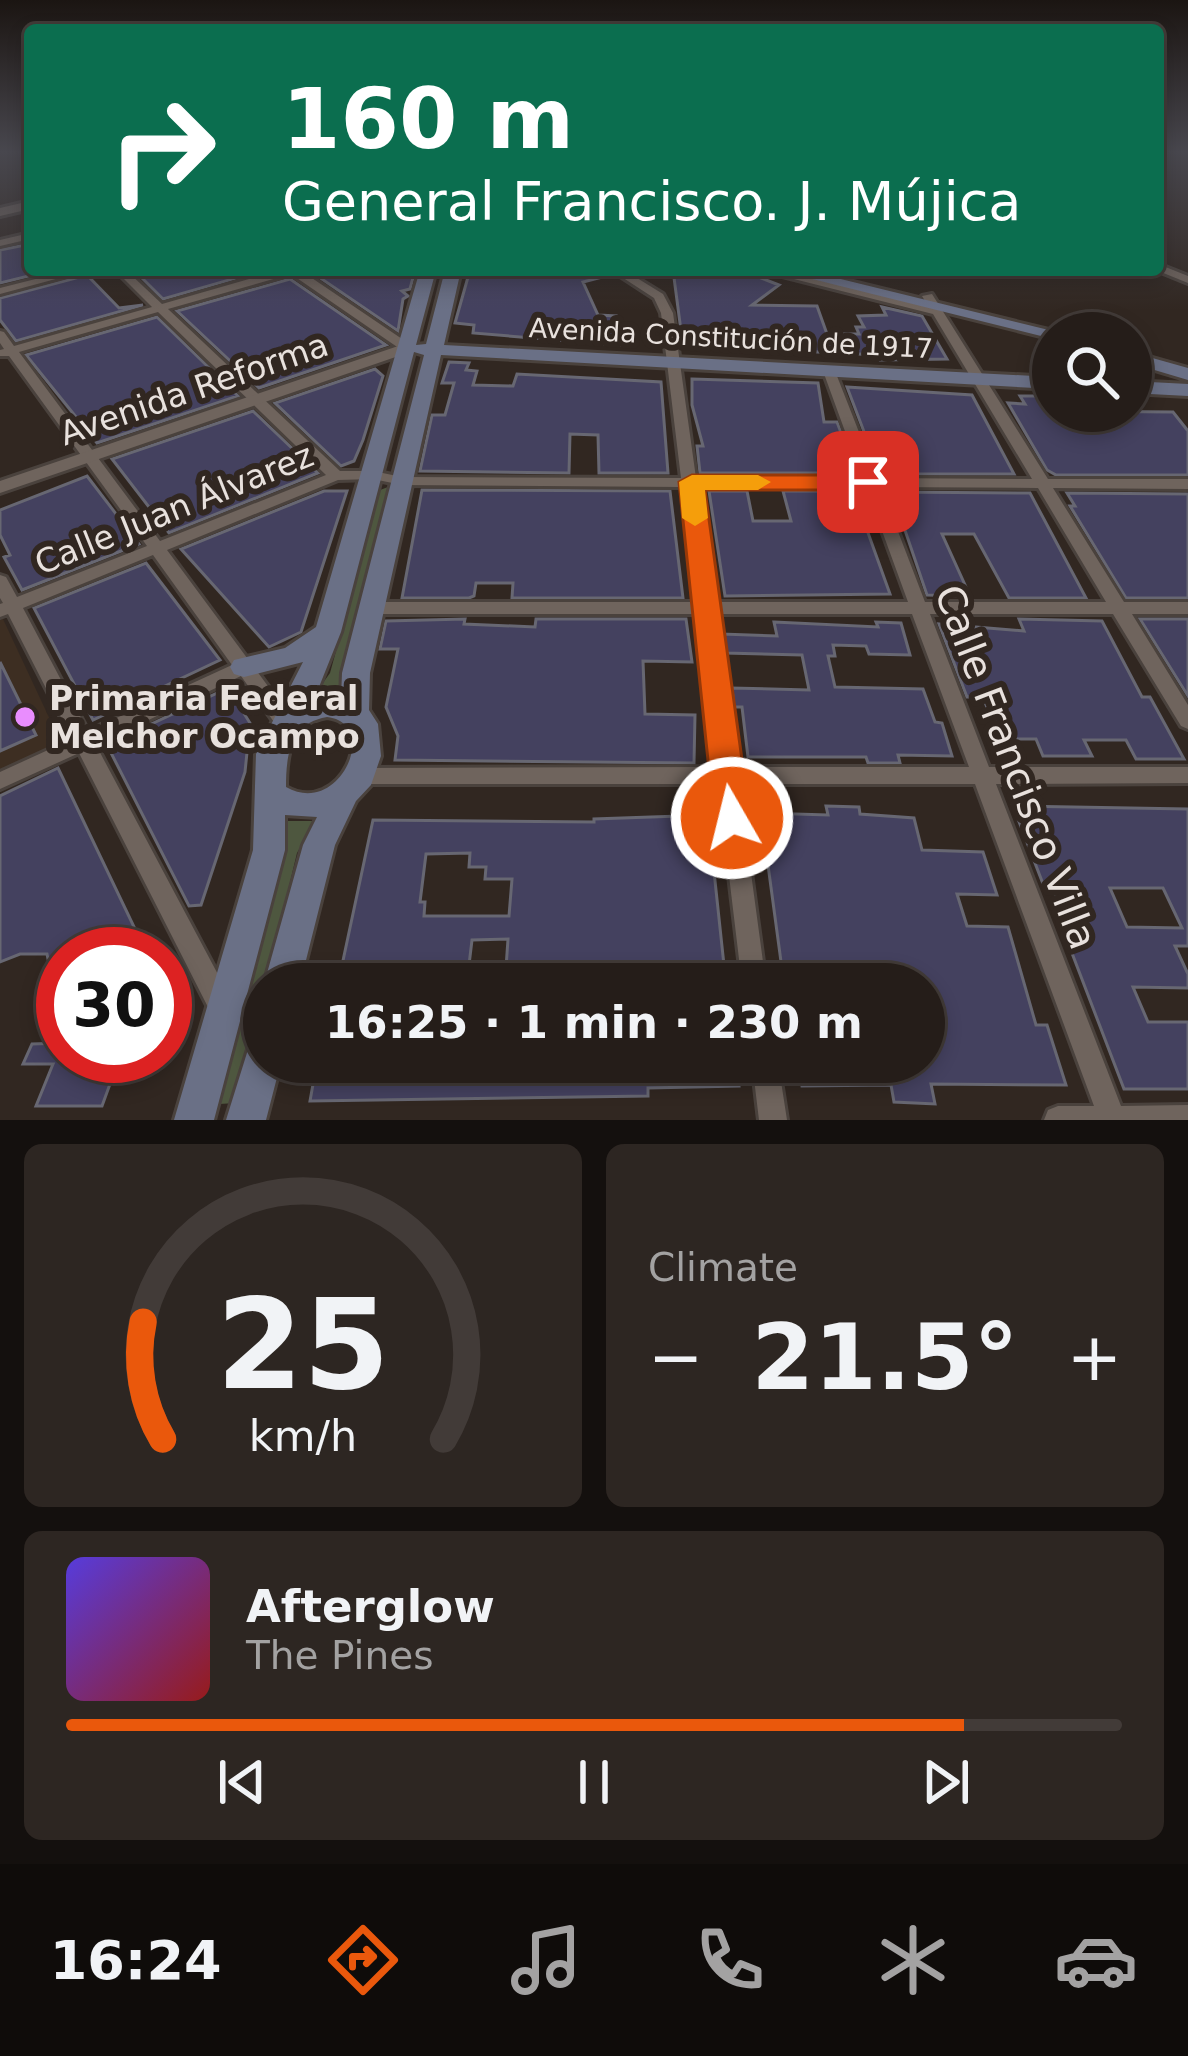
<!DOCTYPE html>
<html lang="en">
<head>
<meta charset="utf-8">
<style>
  :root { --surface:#251d19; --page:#2d2622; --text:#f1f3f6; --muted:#a3a2a2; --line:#423b38; --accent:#ea580c }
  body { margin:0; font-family:"DejaVu Sans",sans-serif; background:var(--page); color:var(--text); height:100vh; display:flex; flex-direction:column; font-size:45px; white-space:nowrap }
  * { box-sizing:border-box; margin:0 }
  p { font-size:39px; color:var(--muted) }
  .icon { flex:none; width:66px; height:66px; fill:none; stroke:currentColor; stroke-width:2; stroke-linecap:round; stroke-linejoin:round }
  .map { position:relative; height:1120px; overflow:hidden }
  .drawer { display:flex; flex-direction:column; gap:24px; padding:24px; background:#14100e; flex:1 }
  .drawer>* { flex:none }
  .hud { position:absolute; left:24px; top:24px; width:1140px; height:252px; border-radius:12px; box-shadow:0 6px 18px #0003,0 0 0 3px var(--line); background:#0b6e4f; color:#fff; overflow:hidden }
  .controls { position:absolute; left:1032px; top:312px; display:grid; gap:24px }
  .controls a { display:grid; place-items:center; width:120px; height:120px; border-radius:50%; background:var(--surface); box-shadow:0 6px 18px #0003,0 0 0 3px var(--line); font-size:60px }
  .speed { position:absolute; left:36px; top:927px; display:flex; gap:24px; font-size:60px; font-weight:700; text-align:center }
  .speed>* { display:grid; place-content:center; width:156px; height:156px; border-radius:50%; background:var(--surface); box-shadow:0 6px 18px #0003,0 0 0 3px var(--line); line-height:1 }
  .speed .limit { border:18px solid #d22; background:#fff; color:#111 }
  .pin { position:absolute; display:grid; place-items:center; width:102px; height:102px; color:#fff; margin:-51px; border-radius:24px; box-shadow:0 6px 18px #0006 }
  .me { position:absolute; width:132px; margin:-66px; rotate:352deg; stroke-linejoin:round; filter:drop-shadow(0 0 9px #0008) }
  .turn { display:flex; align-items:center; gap:42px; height:252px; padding:0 60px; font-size:54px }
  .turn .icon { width:156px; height:156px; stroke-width:2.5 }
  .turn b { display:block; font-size:84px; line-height:102px }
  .big { font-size:90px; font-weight:800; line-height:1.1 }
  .drawer .widget { flex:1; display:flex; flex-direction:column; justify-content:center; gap:18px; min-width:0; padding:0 42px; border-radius:18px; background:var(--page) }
  .drawer .dial { align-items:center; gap:0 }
  .dial svg { height:312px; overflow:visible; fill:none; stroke:var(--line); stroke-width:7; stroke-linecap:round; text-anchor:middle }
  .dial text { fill:var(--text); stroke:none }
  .song { display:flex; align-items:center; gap:36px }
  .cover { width:144px; height:144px; border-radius:18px; background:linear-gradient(135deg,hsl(250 70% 55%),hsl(0 70% 35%)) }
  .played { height:12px; border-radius:6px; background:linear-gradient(90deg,var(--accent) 85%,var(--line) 85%) }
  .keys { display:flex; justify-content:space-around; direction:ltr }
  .heat { display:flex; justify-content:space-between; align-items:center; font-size:66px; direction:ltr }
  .drawer .tiles { flex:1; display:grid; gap:24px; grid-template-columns:1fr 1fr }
  .widget:last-child { grid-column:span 2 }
  .trip { position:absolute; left:243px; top:963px; width:702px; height:120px; border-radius:60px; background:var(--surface); box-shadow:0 6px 18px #0003,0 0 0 3px var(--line); font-weight:800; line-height:120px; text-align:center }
  .dock { display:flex; height:192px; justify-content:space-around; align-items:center; background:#0f0c0a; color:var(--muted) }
  .dock .icon { width:84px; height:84px }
  .dock .selected { color:var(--accent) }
  .dock b { font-size:54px; color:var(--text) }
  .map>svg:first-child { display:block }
  .education { fill:#3d2e22 }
  .green { fill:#4e573f }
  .building { fill:#44415f; stroke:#676772; stroke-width:3; fill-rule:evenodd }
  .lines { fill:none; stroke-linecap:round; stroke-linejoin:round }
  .minor-casing { stroke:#4a423d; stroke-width:6 }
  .tertiary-casing { stroke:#4a423d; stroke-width:6 }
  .secondary-casing { stroke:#4a423d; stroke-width:6 }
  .minor { fill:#6f645d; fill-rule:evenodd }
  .tertiary { fill:#6f645d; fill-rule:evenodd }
  .secondary { fill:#6a7086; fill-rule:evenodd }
  .route { fill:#ea580c; stroke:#983908; stroke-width:3 }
  .slow { fill:#f59e0b }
  .poi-dot { fill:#e98dfe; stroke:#312721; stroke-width:4.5 }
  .labels { text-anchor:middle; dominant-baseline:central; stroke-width:12; stroke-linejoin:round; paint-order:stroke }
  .far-street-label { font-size:27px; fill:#e8e1dd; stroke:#312721 }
  .street-label { font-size:33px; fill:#e8e1dd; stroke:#312721 }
  .poi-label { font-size:33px; font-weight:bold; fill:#e8e1dd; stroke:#312721; text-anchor:start }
  .near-street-label { font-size:39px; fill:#e8e1dd; stroke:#312721 }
</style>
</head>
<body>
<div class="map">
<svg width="1188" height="1120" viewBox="0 0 1188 1120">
  <rect width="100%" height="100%" fill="#312721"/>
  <path class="education" d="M 3,619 L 61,743 L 0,771 L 0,620 Z"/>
  <path class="green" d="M 388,487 L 347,697 L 312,698 L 330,673 L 380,490 Z
    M 281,821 L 316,821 L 297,853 L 237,1103 L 219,1104 L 282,853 Z"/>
  <path class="building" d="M 30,244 L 30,273 L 53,270 L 0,283 L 0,250 Z
    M 134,270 L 264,270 L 163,299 Z
    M 415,270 L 410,289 L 402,291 L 408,296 L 403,299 L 398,331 L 310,271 Z
    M 470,270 L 607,270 L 610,275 L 583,282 L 598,315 L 616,316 L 615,326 L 630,326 L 628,346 L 473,333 L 474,325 L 455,323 Z
    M 673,270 L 740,270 L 779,285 L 752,305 L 817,306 L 827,334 L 859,334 L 856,327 L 864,327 L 858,316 L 886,315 L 882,307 L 922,316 L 947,359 L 880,360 L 878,355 L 778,350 L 777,345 L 683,346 Z
    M 87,275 L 119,308 L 143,305 L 16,341 L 0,320 L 0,298 Z
    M 290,279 L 386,345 L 259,388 L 177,311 Z
    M 157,317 L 238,396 L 97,443 L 26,355 Z
    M 449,362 L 469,363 L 466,370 L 477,371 L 473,385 L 513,386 L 517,374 L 661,382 L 668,473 L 599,473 L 598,435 L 570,434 L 569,473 L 420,471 L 432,415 L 445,415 L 454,383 L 442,383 Z
    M 375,369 L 383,376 L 363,440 L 354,461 L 341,466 L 275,403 Z
    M 692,379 L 818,383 L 824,422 L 837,422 L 856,473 L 700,473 L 697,446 L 703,446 L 692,405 Z
    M 847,387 L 972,395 L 1014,474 L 900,474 L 894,459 L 874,458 Z
    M 1020,396 L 1053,396 L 1053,411 L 1173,412 L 1188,431 L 1188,475 L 1056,475 L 1047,470 L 1008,403 L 1025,404 Z
    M 253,411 L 318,473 L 169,533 L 112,459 Z
    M 87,476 L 139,544 L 22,590 L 4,557 L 10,555 L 0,535 L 0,510 Z
    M 422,490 L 670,491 L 683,598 L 512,598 L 513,583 L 476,583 L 474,596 L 469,598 L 402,598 Z
    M 324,491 L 347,491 L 301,632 L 269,647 L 181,549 Z
    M 709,491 L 747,491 L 753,521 L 791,521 L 783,491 L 853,491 L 890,594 L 725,596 Z
    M 892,492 L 1030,493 L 1086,598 L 1009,598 L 974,534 L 942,534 L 970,596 L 927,595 Z
    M 1067,493 L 1188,494 L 1188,598 L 1126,598 L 1070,506 L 1075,506 Z
    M 146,563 L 220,660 L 93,720 L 34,608 Z
    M 465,619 L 464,624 L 535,627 L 536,619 L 686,619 L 692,662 L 643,661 L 645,714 L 695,715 L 694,763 L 395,760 L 398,736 L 386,707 L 398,649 L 380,649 L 386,621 Z
    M 1019,619 L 1102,621 L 1142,697 L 1150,697 L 1184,759 L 1136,759 L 1126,740 L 1084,740 L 1092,756 L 1043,756 L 1036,739 L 1010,739 L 1003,723 L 993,723 L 983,697 L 967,697 L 939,624 L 1024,631 Z
    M 1140,619 L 1188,619 L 1188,696 Z
    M 774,622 L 878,627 L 876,622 L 901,623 L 910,655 L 869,654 L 866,646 L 833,645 L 835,656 L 828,656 L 835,687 L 923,689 L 935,722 L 942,723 L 952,756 L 898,755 L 900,763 L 868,763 L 866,757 L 748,757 L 742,707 L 734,707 L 732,688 L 809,690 L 802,655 L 725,653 L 722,634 L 777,636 Z
    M 0,662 L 36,735 L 0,751 Z
    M 228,688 L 250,723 L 245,772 L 201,905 L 189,906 L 107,745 Z
    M 58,768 L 147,954 L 63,954 L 63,1000 L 56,1000 L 47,954 L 20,954 L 0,962 L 0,796 Z
    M 826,806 L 859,807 L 860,814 L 914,818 L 922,850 L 983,852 L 997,895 L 957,894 L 967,926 L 1008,927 L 1036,1025 L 1047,1025 L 1066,1085 L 931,1084 L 935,1104 L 894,1102 L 891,1085 L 802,1086 L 799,1062 L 924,1062 L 924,984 L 784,984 L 761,813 L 828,815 Z
    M 1013,806 L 1188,809 L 1188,946 L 1175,946 L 1188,974 L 1188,988 L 1133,987 L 1148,1022 L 1188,1022 L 1188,1089 L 1124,1089 L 1062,927 L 1068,927 L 1053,889 L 1045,889 ZM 1110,888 L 1163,888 L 1182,928 L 1127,927 Z
    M 708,815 L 726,984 L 534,984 L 535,968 L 506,968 L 508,939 L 472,940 L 469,965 L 437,965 L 435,984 L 338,984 L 373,820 L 594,822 L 594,819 ZM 470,853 L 469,867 L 486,867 L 485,879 L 512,879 L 509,916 L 424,916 L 425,902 L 420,902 L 426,854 Z
    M 63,1043 L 63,1056 L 111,1056 L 104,1073 L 114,1073 L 102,1106 L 36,1106 L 53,1064 L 23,1064 L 32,1044 Z
    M 317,1062 L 736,1062 L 739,1086 L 648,1088 L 648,1096 L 310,1101 Z"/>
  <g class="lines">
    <defs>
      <path id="minor" d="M 30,233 L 30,239 L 0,246 L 0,240 Z
        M 1158,264 L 1188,276 L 1188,283 L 1156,270 Z
        M 71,270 L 89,270 L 0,294 L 0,288 Z
        M 115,270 L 126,270 L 162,304 L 280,270 L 300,270 L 411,345 L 411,351 L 403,351 L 291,274 L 168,309 L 340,471 L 373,471 L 402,477 L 681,478 L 661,313 L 654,298 L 611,270 L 624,270 L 663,294 L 673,313 L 696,478 L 862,478 L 823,371 L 829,367 L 835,371 L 877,478 L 1032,479 L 933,314 L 758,270 L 777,270 L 928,306 L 922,296 L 932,294 L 1048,479 L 1188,479 L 1188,489 L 1053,488 L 1124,602 L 1188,602 L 1188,614 L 1132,614 L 1188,705 L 1188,729 L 1181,726 L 1113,614 L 930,614 L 989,767 L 1188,767 L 1188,783 L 996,784 L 1121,1106 L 1188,1105 L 1188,1120 L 1044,1120 L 1048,1110 L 1058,1106 L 1094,1106 L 975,784 L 739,784 L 766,984 L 742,984 L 718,784 L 360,784 L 353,782 L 350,776 L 353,770 L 360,768 L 716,767 L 697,614 L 372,614 L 363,608 L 372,602 L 696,602 L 682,487 L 402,485 L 373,479 L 338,480 L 167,550 L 296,724 L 293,729 L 286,732 L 279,729 L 241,676 L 96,745 L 230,997 L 234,1006 L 230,1015 L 221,1018 L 212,1015 L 79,753 L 0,789 L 0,772 L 72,739 L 8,614 L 0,617 L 0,604 L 3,603 L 0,598 L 0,575 L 6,577 L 17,597 L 147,546 L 9,356 L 0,356 L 0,350 L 4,349 L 0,343 L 0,331 L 4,332 L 14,346 L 152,307 ZM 158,312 L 326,475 L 160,541 L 19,352 ZM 697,487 L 866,487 L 908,602 L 713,602 ZM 881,487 L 1038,488 L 1106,602 L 925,602 ZM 153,555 L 232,665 L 88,731 L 23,608 ZM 715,614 L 912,614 L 969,767 L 736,767 Z
        M 752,1062 L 778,1062 L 787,1120 L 759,1120 Z"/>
      <path id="tertiary" d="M 30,201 L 30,209 L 0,216 L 0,208 Z
        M 407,343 L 415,348 L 413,351 L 0,493 L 0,481 Z"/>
      <path id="secondary" d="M 420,270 L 436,270 L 416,345 L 426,344 L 445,270 L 461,270 L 444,345 L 1053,377 L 1053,389 L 441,355 L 370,673 L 369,710 L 378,724 L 381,756 L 371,785 L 356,801 L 335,845 L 300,984 L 264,984 L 303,845 L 317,817 L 285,815 L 285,850 L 214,1120 L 174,1120 L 253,850 L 256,754 L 303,662 L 244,677 L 234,674 L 230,667 L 234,660 L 285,648 L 316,627 ZM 414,352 L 424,355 L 342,673 L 341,698 L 315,697 L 341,632 ZM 327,717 C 381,723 340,818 286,787 C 286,755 290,723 327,717 Z
        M 776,270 L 804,270 L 1061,333 L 1053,333 L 1053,339 Z
        M 1131,352 L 1188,368 L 1188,380 L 1131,363 Z
        M 1131,381 L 1188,384 L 1188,396 L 1131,393 Z
        M 264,1034 L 264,1062 L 281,1062 L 266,1120 L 226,1120 L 251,1040 Z"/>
    </defs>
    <use href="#minor" class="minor-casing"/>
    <use href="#tertiary" class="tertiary-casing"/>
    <use href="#secondary" class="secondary-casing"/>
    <use href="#minor" class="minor"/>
    <use href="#tertiary" class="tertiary"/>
    <use href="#secondary" class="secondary"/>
  </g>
  <linearGradient id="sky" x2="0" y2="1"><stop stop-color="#1b1512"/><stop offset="0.49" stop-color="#48474e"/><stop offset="1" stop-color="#48474e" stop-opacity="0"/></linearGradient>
  <rect width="1188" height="310" fill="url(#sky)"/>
  <path class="route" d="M 692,475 L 868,475 L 881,482 L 868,490 L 705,490 L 750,818 L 744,828 L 732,832 L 719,828 L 714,818 L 679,482 Z"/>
  <path class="slow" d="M 692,475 L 758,475 L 771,482 L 758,490 L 705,490 L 708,518 L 695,526 L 682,518 L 679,482 Z"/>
  <circle class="poi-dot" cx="25" cy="717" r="12"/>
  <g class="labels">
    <g class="far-street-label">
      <text transform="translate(731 338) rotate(3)">Avenida Constitución de 1917</text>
    </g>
    <g class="street-label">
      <text transform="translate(194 389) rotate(-19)">Avenida Reforma</text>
      <text transform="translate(174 509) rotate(-22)">Calle Juan Álvarez</text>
    </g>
    <g class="poi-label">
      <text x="49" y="698">Primaria Federal<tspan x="49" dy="38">Melchor Ocampo</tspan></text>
    </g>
    <g class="near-street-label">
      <text transform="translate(1016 767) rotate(69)">Calle Francisco Villa</text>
    </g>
  </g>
</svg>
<div class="controls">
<a><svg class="icon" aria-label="search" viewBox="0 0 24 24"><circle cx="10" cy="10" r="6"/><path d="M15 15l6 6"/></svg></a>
</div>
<div class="speed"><div class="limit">30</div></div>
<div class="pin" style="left:868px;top:482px;background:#d93025"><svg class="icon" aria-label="arrive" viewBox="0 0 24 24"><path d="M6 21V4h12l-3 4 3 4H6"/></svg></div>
<svg class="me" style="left:732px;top:818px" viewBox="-20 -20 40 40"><circle r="17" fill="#ea580c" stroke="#fff" stroke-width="3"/><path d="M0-11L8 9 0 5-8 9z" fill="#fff"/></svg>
<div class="trip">16:25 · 1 min · 230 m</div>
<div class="hud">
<div class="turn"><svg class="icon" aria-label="right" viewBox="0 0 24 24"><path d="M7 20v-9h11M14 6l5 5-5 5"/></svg><div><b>160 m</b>General Francisco. J. Mújica</div></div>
</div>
</div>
<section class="drawer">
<div class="tiles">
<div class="widget dial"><svg viewBox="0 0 100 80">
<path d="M14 69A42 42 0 1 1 86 69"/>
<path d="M14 69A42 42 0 0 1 9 39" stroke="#ea580c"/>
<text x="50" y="56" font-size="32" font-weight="700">25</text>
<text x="50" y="72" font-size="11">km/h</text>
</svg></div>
<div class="widget"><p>Climate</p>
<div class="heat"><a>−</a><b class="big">21.5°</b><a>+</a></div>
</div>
<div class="widget">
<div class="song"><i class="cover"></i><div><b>Afterglow</b><p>The Pines</p></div></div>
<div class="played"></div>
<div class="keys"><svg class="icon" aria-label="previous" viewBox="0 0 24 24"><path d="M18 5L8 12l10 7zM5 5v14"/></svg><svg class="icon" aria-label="pause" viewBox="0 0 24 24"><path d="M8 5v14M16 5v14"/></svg><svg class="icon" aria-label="next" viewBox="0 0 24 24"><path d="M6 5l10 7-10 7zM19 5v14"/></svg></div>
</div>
</div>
</section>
<nav class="dock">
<b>16:24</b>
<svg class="icon selected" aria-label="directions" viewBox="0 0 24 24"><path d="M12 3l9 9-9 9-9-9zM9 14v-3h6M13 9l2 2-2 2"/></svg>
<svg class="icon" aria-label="music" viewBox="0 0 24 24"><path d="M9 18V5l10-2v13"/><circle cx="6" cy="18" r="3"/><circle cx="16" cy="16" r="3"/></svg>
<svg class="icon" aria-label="phone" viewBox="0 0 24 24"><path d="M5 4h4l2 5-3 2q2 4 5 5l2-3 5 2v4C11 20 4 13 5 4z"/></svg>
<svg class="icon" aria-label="climate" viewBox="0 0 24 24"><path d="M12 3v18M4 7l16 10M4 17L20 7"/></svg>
<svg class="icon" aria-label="car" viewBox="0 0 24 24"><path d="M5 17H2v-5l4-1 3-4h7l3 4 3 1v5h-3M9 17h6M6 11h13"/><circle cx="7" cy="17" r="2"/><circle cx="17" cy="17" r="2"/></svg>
</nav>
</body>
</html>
